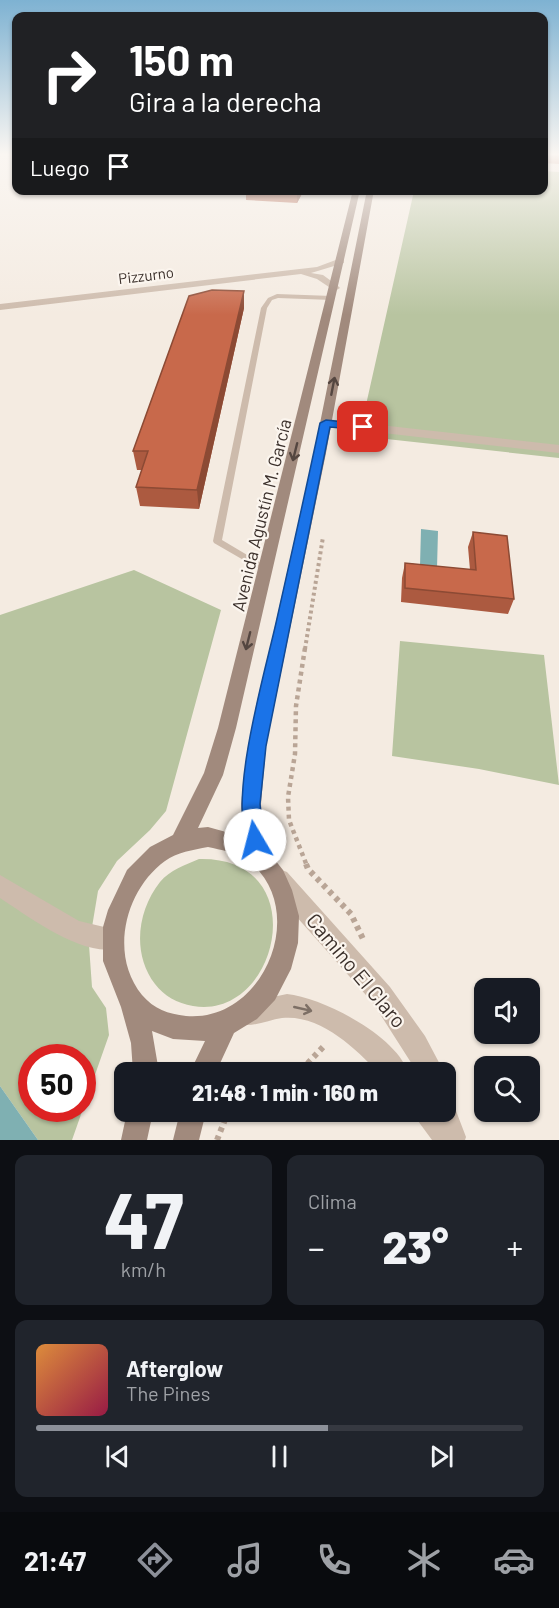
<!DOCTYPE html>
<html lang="es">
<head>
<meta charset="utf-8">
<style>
  :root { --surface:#171b24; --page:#20242c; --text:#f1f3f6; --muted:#9ea1a6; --line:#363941; --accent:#8c9099 }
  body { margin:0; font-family:Barlow,sans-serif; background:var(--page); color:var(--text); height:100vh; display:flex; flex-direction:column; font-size:22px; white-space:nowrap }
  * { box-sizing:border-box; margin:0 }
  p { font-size:20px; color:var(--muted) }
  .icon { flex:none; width:33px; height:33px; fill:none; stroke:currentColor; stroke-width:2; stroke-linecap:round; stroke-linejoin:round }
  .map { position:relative; height:1140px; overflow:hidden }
  .panel { display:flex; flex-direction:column; gap:15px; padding:15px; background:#0d0f14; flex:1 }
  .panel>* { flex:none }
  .top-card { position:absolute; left:12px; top:12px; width:536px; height:183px; border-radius:12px; box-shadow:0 2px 4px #0004; background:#202124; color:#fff; overflow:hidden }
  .fabs { position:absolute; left:474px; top:978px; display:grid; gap:12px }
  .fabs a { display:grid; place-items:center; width:66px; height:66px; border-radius:12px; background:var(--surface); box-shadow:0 2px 4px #0004; font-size:30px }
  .speed { position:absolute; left:18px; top:1044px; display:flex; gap:12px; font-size:30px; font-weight:700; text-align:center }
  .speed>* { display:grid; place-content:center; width:78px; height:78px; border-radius:50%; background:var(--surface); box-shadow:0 2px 4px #0004; line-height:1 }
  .speed .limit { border:9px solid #d22; background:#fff; color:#111 }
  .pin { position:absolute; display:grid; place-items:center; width:51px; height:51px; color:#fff; margin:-26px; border-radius:12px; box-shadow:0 3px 9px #0006 }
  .me { position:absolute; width:66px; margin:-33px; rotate:352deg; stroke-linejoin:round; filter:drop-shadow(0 0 4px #0008) }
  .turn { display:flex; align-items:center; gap:21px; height:126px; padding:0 18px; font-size:27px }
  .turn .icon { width:78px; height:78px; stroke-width:2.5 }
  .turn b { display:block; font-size:42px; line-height:51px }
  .then { display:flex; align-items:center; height:57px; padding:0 18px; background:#0003; gap:12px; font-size:22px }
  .big { font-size:45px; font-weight:800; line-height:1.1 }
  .panel .card { flex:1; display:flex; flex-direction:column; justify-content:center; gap:9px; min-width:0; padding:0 21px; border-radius:12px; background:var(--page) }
  .panel .dial { align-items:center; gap:0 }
  .dial b { font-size:78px; line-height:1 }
  .song { display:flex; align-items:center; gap:18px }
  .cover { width:72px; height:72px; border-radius:9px; background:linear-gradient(135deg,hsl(30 70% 55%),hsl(340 70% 35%)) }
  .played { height:6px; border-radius:3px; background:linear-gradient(90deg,var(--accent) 60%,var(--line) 60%) }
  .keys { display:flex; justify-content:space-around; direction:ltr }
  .heat { display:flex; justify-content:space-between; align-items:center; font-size:33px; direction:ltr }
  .panel .tiles { flex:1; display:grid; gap:15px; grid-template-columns:1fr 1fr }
  .card:last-child { grid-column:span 2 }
  .trip { position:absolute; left:114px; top:1062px; width:342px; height:60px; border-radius:12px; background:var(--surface); box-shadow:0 2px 4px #0004; font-weight:800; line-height:60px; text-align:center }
  .tab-bar { display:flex; height:96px; justify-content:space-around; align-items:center; background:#090b0e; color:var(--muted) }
  .tab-bar .icon { width:42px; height:42px }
  .tab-bar .current { color:var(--accent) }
  .tab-bar b { font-size:27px; color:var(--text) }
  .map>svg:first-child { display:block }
  .green { fill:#b8c4a0; fill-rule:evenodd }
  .water { fill:#7fb0b2 }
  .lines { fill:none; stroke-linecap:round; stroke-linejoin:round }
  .path-far2 { stroke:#b9a596; stroke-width:4; stroke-dasharray:3 3; stroke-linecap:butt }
  .path-far1 { stroke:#b9a596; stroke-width:4.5; stroke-dasharray:4 4; stroke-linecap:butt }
  .path { stroke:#b9a596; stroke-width:6; stroke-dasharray:4.5 4.5; stroke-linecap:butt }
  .service { fill:#cdbbac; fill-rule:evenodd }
  .minor { fill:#cdbbac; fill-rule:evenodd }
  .tertiary { fill:#cdbbac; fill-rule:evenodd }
  .secondary { fill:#a18a7d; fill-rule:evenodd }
  .wall { fill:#ac5a40 }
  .shaded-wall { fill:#8c4a34 }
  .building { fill:#c8694b; stroke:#8c4a34; stroke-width:1.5 }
  .oneway { stroke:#544640 }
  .oneway2 { stroke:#7d6f65 }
  .route { fill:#1a73e8; stroke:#114b97; stroke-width:1.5 }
  .labels { text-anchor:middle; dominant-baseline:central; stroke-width:4.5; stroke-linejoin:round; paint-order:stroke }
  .far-street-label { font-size:15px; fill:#3b302b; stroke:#fbf5ee }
  .street-label { font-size:18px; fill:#3b302b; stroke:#fbf5ee }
  .near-street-label { font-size:21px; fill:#3b302b; stroke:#fbf5ee }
</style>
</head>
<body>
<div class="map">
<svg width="559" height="1140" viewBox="0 0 559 1140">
  <rect width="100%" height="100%" fill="#f4ebe1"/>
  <path class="green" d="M 543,171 L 559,172 L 559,458 L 359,436 L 414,191 L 543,190 Z
    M 134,570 L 221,610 L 166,811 L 150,830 L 117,861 L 98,891 L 89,945 L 92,987 L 106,1008 L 109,1035 L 72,1140 L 38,1140 L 0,1086 L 0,615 ZM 32,1058 L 82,1058 L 82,1108 L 32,1108 Z
    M 400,641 L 544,655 L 559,785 L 479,769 L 392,756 Z
    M 199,859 C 316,856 279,1021 193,1006 C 177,1003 164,996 155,984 C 132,954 137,911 160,882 C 170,870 185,865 199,859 Z"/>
  <path class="water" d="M 421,529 L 438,531 L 437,568 L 420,566 Z
    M 0,1086 L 38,1140 L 0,1140 Z"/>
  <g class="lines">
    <path class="path-far2" d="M 305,649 L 323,537"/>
    <path class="path-far1" d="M 305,648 L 296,706 L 295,754 L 288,797 L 289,820 L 307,866"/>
    <path class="path" d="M 306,864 L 308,869 L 351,914 L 364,941
      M 282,1072 L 307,1064 L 324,1046
      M 217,1140 L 228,1112"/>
    <path class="service" d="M 277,294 L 332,296 L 335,298 L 332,300 L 278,298 L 272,300 L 267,308 L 222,540 L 269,568 L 270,570 L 266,573 L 214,543 L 213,541 L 261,308 L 268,298 Z"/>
    <path class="minor" d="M 341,258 L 344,259 L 344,263 L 311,273 L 323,275 L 338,286 L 340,288 L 335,291 L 317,279 L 301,274 L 0,310 L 0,304 L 317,267 Z
      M 326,419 L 559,445 L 559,453 L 322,426 L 320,423 Z
      M 0,875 L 79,921 L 121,931 L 124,939 L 121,947 C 87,961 28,916 0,898 Z"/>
    <path class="tertiary" d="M 279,869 L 287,872 L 390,987 L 425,1036 L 444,1072 L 417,1072 L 373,1003 L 271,888 L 268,880 L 271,872 Z
      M 287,994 C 324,998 396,1036 408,1072 L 378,1072 C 355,1048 320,1014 282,1018 C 267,1020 251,1029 236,1023 L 233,1014 L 236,1005 Z
      M 446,1099 L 453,1103 L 466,1137 L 465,1140 L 432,1140 L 418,1121 L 414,1112 L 446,1112 Z"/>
    <path class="secondary" d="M 353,190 L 360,190 L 236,728 L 223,775 L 198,828 L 208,827 L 244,837 L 241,804 L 248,746 L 314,453 L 367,190 L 374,190 L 326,453 L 266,746 L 261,804 L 262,825 L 267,850 L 283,870 L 292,890 L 299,916 L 298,943 L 291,969 L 275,1000 L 257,1019 L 234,1033 L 216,1072 L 190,1072 L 205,1041 L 173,1039 L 152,1031 L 159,1072 L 133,1072 L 131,1043 L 121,1007 L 103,961 L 103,927 L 108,910 L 127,870 L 150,847 L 173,835 L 204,773 L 218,728 ZM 208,847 C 221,850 235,852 247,860 C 311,907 265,1023 186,1016 C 168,1014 154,1009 142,995 C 109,955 125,890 165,861 C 177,852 193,850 208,847 Z
      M 127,1112 L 153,1112 L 147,1140 L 121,1140 Z
      M 180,1112 L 206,1112 L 199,1140 L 173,1140 Z"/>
  </g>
  <path class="wall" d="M 543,155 L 559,155 L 559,164 L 543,163 Z
    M 246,190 L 304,190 L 297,203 L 246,200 Z
    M 244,291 L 244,308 L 199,509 L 140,506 L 136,487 L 142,470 L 137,470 L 133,451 Z
    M 473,532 L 514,599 L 508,614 L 401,602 L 402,578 L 405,563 L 470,570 L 468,547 Z"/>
  <path class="shaded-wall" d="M 298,190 L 304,190 L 297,203 L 297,192 Z
    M 244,291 L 244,308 L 199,509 L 197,490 Z"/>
  <path class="building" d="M 266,190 L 298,190 L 297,192 Z
    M 212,290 L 244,291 L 197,490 L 136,487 L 148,451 L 133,451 L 189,296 Z
    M 473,532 L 507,536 L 514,599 L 405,588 L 405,563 L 476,570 Z"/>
  <defs><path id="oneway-shaft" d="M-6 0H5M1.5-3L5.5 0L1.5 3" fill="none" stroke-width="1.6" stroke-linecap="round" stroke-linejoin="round" transform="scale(1.5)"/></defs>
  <g class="oneway">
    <use href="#oneway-shaft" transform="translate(333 386) rotate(-79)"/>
    <use href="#oneway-shaft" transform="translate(295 452) rotate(104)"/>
    <use href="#oneway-shaft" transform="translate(248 641) rotate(104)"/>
  </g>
  <use class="oneway2" href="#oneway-shaft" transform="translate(303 1009) rotate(13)"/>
  <linearGradient id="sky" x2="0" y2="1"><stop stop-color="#7eb2d2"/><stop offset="0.49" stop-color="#faf6f2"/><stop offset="1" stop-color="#faf6f2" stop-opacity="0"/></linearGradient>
  <rect width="559" height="315" fill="url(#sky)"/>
  <path class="route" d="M 326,420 L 363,424 L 369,427 L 363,430 L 330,427 L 266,746 L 260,804 L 264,840 L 262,846 L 255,849 L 248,846 C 228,798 264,676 276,623 C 291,556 306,490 320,423 Z"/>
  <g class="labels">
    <g class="far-street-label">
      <text transform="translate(146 275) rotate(-7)">Pizzurno</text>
    </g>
    <g class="street-label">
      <text transform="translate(261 515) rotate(-76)">Avenida Agustín M. García</text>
    </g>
    <g class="near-street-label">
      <text transform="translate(357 970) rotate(50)">Camino El Claro</text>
    </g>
  </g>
</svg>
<div class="fabs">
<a><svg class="icon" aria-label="sound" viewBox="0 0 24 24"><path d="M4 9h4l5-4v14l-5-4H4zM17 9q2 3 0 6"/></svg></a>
<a><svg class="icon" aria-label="search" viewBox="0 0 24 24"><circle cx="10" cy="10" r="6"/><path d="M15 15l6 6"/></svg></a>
</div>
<div class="speed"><div class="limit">50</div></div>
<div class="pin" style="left:363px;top:427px;background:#d93025"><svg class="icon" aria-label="arrive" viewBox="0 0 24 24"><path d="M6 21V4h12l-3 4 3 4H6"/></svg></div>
<svg class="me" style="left:255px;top:840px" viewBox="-20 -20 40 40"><circle r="19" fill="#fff"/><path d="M0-13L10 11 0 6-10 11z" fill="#1a73e8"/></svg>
<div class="trip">21:48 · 1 min · 160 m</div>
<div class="top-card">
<div class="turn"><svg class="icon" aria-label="right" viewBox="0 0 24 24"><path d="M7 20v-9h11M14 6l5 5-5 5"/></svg><div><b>150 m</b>Gira a la derecha</div></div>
<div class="then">Luego<svg class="icon" aria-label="arrive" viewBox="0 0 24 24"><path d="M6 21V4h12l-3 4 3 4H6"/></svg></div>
</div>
</div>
<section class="panel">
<div class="tiles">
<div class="card dial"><b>47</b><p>km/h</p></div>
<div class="card"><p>Clima</p>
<div class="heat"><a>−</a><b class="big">23°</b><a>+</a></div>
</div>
<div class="card">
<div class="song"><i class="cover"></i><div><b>Afterglow</b><p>The Pines</p></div></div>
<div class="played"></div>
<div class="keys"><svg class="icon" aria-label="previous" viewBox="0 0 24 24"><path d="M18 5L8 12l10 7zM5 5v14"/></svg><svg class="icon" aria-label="pause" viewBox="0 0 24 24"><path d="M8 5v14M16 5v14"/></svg><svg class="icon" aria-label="next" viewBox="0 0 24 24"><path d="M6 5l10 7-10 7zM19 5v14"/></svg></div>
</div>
</div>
</section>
<nav class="tab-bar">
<b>21:47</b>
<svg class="icon current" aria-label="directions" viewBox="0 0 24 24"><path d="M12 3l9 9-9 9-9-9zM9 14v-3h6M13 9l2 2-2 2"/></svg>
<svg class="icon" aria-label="music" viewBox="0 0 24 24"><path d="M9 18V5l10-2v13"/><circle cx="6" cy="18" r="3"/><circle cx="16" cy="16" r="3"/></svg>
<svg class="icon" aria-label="phone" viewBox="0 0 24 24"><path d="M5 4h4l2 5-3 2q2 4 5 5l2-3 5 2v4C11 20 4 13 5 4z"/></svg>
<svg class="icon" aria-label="climate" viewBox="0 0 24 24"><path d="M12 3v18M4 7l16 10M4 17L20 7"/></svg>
<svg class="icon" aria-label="car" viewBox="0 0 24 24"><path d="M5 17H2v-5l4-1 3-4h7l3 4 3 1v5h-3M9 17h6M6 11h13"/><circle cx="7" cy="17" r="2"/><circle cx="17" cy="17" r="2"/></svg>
</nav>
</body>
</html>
